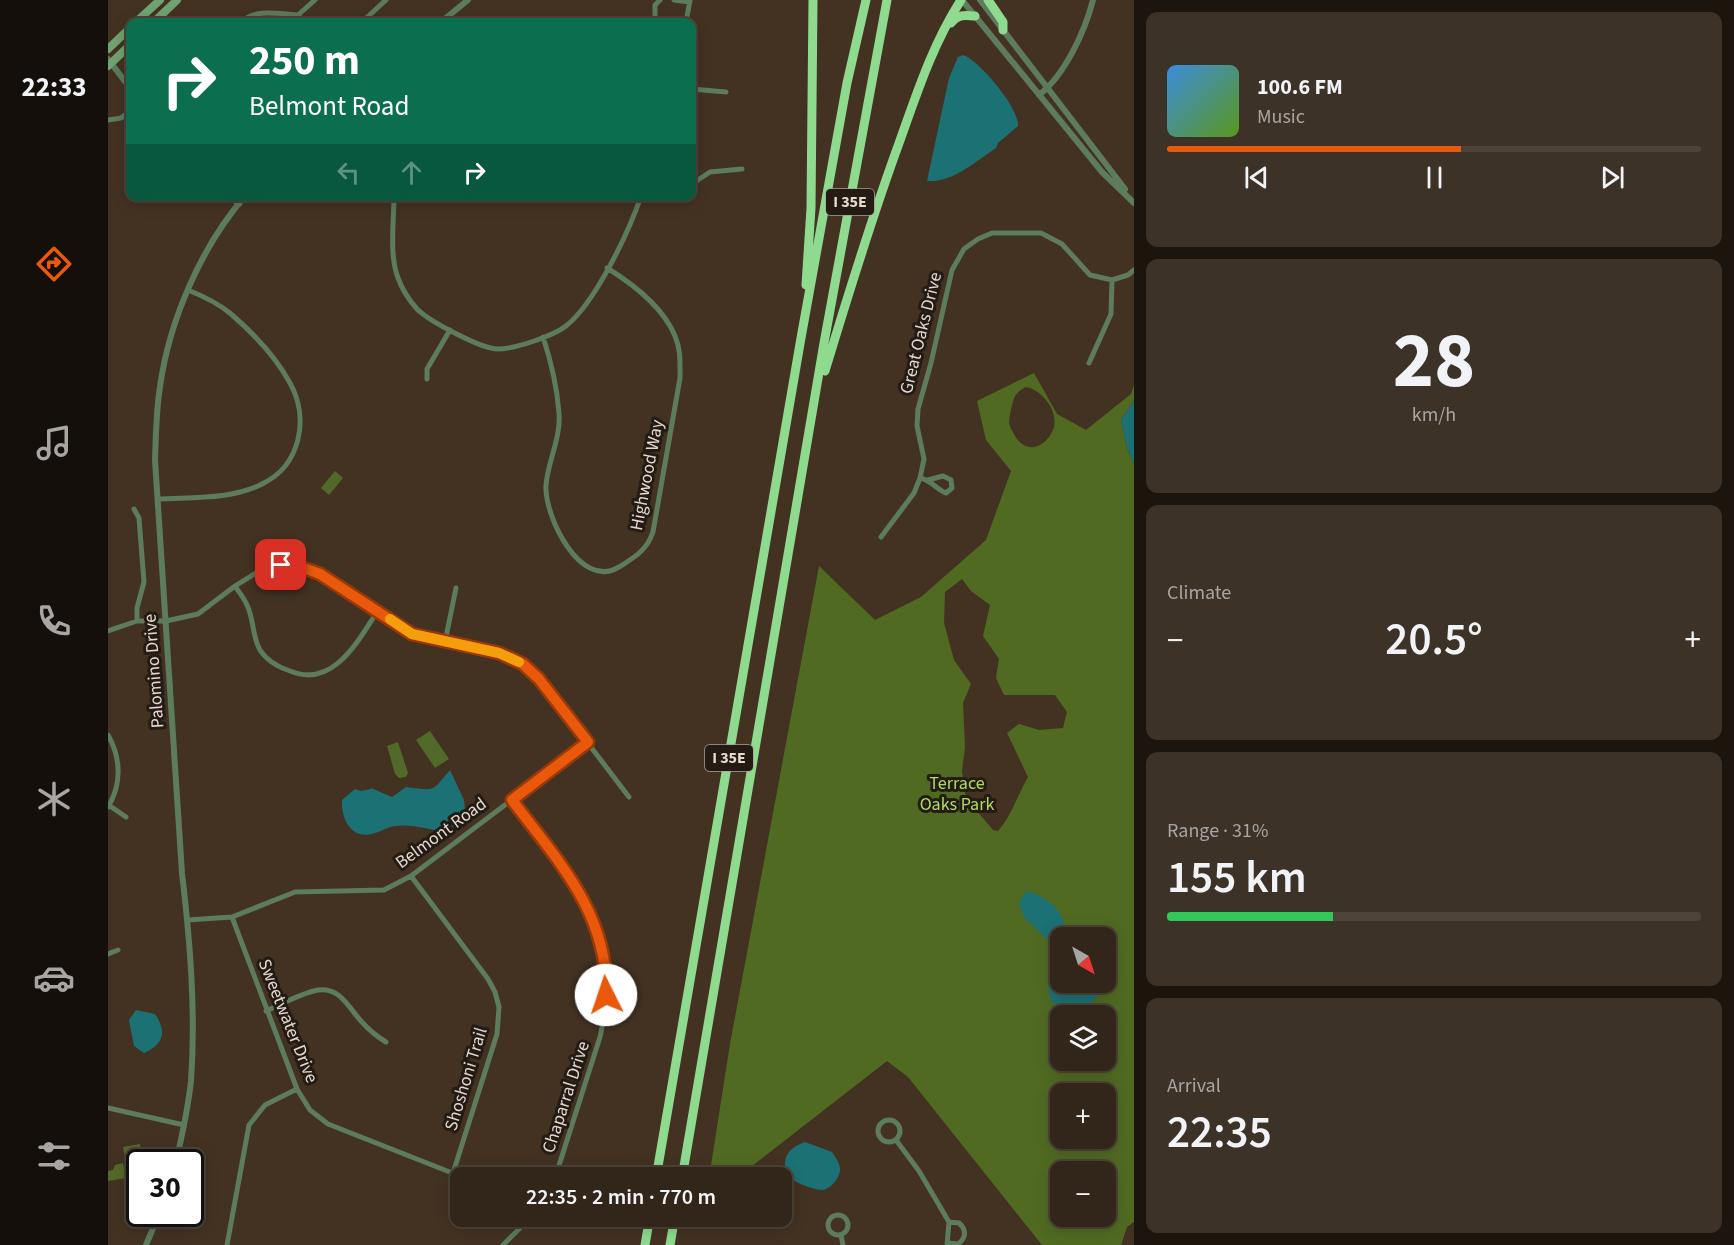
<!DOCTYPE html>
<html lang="en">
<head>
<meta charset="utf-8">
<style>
  :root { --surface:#32261a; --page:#3d3227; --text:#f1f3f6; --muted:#a8a5a2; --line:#4d4339; --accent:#ea580c }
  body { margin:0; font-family:"Source Sans 3",sans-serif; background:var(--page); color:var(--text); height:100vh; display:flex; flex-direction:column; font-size:22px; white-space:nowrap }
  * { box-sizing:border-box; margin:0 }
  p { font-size:20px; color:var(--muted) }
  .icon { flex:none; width:33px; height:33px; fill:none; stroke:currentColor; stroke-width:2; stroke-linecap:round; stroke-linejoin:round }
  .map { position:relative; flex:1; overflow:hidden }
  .sheet { display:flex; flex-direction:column; gap:12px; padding:12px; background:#1c150e; width:600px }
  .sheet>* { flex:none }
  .banner { position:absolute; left:18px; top:18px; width:570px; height:183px; border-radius:12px; box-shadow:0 3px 15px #0003,0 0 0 2px var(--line); background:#0b6e4f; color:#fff; overflow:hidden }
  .needle { width:39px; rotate:141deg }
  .buttons { position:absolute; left:942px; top:927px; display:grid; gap:12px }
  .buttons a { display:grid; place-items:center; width:66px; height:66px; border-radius:12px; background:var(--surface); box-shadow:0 3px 15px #0003,0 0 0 2px var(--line); font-size:30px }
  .speed { position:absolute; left:18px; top:1149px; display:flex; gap:12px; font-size:30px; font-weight:700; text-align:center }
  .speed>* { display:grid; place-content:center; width:78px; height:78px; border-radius:50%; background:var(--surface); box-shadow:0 3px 15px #0003,0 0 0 2px var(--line); line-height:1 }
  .speed .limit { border:3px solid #111; border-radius:9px; background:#fff; color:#111 }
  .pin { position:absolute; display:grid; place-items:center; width:51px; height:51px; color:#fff; margin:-26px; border-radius:12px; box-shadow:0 3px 9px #0006 }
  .me { position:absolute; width:66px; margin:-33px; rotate:356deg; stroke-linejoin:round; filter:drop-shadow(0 0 4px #0008) }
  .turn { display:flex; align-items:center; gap:21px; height:126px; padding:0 24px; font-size:27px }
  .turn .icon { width:78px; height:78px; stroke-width:2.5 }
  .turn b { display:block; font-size:42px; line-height:51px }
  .lanes { display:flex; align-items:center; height:57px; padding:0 24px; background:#0003; justify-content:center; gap:30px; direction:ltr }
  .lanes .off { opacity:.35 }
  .big { font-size:45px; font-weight:600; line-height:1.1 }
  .sheet .widget { flex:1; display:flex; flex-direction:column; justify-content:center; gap:9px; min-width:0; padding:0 21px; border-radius:12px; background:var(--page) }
  .sheet .dial { align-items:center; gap:0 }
  .dial b { font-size:78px; line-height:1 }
  .song { display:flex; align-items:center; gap:18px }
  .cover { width:72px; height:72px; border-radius:9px; background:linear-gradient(135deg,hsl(210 70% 55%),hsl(90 70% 35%)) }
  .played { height:6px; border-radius:3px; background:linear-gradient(90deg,var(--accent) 55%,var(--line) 55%) }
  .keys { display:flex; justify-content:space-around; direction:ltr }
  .heat { display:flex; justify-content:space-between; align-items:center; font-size:33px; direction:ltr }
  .charge { height:9px; border-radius:4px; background:linear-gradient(90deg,#34c759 31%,var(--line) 0) }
  .trip { position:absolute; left:342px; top:1167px; width:342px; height:60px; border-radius:12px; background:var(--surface); box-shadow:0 3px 15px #0003,0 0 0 2px var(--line); font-weight:600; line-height:60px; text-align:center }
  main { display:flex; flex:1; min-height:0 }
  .tab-bar { display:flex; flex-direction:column; width:108px; justify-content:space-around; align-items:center; background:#140f0a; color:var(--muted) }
  .tab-bar .icon { width:42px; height:42px }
  .tab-bar .selected { color:var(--accent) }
  .tab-bar b { font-size:27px; color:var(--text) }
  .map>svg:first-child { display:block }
  .green { fill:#526a29 }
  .forest { fill:#506a22; fill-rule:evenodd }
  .water { fill:#1c7174 }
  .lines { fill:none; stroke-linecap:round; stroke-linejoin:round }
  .minor { stroke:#5d7b5d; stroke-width:5 }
  .tertiary { stroke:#5d7b5d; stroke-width:6 }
  .secondary { stroke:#71a272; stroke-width:8 }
  .motorway { stroke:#8edb90; stroke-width:9 }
  .route-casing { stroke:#983908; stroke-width:15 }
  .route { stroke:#ea580c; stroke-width:10 }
  .slow { stroke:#f59e0b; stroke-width:10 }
  .labels { text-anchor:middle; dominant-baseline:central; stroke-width:6; stroke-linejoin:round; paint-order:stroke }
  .shield { fill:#231b14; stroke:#aaa097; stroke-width:1.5 }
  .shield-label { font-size:16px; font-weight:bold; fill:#e4d9cf }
  .street-label { font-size:18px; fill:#e4d9cf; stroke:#231b14 }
  .park-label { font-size:18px; fill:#aedc62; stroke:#231b14 }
</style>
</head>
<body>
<main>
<nav class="tab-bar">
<b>22:33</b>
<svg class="icon selected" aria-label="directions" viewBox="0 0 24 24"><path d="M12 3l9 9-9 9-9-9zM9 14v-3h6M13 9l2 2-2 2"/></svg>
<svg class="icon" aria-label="music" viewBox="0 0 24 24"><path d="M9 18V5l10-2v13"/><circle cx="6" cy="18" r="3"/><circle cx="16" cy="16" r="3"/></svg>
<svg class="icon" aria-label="phone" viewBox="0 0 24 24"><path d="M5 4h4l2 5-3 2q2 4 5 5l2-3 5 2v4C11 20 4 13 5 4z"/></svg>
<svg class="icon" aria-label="climate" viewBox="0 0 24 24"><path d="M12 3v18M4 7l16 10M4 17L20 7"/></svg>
<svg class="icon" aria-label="car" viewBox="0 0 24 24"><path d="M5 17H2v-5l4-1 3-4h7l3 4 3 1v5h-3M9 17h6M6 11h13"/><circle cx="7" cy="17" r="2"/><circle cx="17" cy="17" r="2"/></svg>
<svg class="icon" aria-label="filters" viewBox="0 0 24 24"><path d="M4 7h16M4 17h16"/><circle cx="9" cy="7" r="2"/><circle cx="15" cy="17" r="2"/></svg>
</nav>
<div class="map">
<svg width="1026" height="1245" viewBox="0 0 1026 1245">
  <rect width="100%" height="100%" fill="#433222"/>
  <path class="green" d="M 227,471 L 235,478 L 221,495 L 213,488 Z
    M 322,731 L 341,759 L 327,768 L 308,740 Z
    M 290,742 L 300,773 L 298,777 L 291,778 L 287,774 L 279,746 Z
    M 32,1144 L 35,1162 L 32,1162 L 31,1178 L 21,1180 L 15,1147 Z
    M 15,1163 L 18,1178 L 0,1181 L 0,1171 L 5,1170 L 7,1165 Z"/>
  <path class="forest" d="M 926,373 L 949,414 L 978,430 L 1023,394 L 1026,385 L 1026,401 L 1013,420 L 1019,448 L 1026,464 L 1026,1222 L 1019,1227 L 1013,1245 L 934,1245 L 800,1077 L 779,1061 L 630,1177 L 601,1178 L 622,1044 L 711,566 L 767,620 L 813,597 L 878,540 L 903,471 L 878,440 L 869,401 ZM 918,387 C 935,390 952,413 945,430 C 937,448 918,455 907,436 C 905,432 902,428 901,423 C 901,417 903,410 904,405 C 906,396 909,391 918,387 ZM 854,579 L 863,591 L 882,605 L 875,636 L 891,659 L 888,678 L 896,695 L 947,695 L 959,712 L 955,728 L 931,730 L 911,724 L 899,733 L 920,777 C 909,796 904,815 890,831 L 885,830 L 858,798 L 854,771 L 857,747 L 855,703 L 863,684 L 846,660 L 836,623 L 837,592 ZM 952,938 L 998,938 L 998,982 L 952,982 ZM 952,1016 L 998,1016 L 998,1060 L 952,1060 ZM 952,1094 L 998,1094 L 998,1138 L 952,1138 ZM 952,1172 L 998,1172 L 998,1216 L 952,1216 Z"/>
  <path class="water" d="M 855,55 C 871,60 912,109 910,126 L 890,143 L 888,148 C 867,162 844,183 819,181 L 841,78 L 850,57 Z
    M 1026,401 L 1026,464 L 1019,448 L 1013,420 Z
    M 342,770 L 356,800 L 358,820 L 341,833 C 324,830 305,824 289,826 C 280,826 275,831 267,833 C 244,841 233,820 234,800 L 247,789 L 253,791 L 263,789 L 263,788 L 284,797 L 298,787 C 329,791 323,792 342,770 Z
    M 919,891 C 942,898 958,912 958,937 L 952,938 L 952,944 L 946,946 L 916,917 L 911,902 Z
    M 951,973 L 952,973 L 952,982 L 985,983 L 989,994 L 988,999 C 970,1013 963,1014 943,1001 L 940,988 Z
    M 28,1010 L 47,1014 C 59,1032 56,1044 36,1053 L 26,1046 L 21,1020 Z
    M 697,1142 L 724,1152 C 727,1157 732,1163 732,1169 C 732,1178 723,1189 714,1190 C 704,1190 686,1181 678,1176 C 674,1157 680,1148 697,1142 Z"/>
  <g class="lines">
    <path class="minor" d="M 566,0 L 582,2
      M 190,15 L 207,0
      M 190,15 L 196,22
      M 133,22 C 149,8 170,14 190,15
      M 254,22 L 278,0
      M 547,22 L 547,5 L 552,0
      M 578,22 L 582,0
      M 584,89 L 618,92
      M 0,120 L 13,118 L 22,111
      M 584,184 L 602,172 L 634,169
      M 286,196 C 286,222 281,254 290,278 C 294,289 301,300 309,309 C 321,321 373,349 390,349 C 407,349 445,336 458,326 C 487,303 521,232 533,196
      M 435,337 C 443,361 449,387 451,413 C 453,438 440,461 438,485 C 436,515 472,591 511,567 C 527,557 539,550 545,532 L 572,378 C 572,363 573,350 567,336 C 555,307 525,284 499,268
      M 981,363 L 1003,314 L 1004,280
      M 319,379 L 319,369 L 342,330
      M 812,478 C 823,480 828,489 838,493 L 844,488 L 843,480 L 835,476 L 820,480
      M 51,499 C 84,497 123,500 154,484 C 192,466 202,419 182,383 C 168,357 145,333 123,314 C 110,303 95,296 80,290
      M 26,509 L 31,518 L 36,582 L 29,608 L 29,621
      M 773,537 L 806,493 L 812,478 L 816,459 L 809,426 L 810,409 L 823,363 L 844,270 L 856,249 L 870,239 L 884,233 L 933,233 L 954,244 L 982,275 L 1004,280 L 1020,275 L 1026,270
      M 127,586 C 131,592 136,598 139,605 C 146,619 144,636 152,650 C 159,661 170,667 182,671 C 225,689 250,641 269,612
      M 0,631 L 29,621 L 58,621 L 90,614 L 127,586 L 156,568 L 173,565 L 190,566 L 212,574 L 304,634 L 391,653 L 415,664 L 431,679 L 521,797
      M 337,642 L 348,588
      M 0,735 C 13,758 14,784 0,807
      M 404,800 L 464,880 L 478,903 L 493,943 L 499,982 L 498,1008 L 492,1037 L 447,1178
      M 2,806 L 18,817
      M 303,876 L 380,979 L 387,992 L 391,1007 L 389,1034 L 345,1173
      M 124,917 L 189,1089 L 202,1110 L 220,1124 L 357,1178
      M 79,920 L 124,917 L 187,892 L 276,890 L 303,876 L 480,742
      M 0,954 L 10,950
      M 158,1011 C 174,1004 193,993 210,990 C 232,987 240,1007 253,1021 C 260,1029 268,1036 278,1042
      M 0,1108 L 76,1125
      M770 1131a11 11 0 1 1 22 0a11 11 0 1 1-22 0Z
      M 788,1140 L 811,1171 L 841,1222 L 839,1245
      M720 1225a10 10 0 1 1 20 0a10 10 0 1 1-20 0Z
      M 733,1235 L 735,1245
      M 840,1243 L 850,1244 C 858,1238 859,1230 851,1223 L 841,1222
      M 119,1245 L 141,1125 L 157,1105 L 189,1089
      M 395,1245 L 424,1216"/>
    <path class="tertiary" d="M 854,0 L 994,172 L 1026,203
      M 872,0 L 1017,189
      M 333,22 L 360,0
      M 0,59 L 22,88
      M 931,95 C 957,75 977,31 985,0
      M 122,196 L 131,204
      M 68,1162 C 74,1136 80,1108 83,1081 C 88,1012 82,941 74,873 L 47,460 C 48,435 48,411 52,387 C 61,321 93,247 137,196
      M 38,1245 L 51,1214"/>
    <path class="secondary" d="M 28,22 L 52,0
      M 46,22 L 69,0
      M 0,49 L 22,28
      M 0,66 L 22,45"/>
    <path class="motorway" d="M 880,0 L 895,22 L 895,30
      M 843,23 C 850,14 857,15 867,16
      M 698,285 L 703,208 L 705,0
      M 717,371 C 740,295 763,220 790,146 C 808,96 824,45 853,0
      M 548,1178 L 693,338 L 739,83 L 758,0
      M 574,1178 L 716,343 L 779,0
      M 537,1245 L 542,1216
      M 562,1245 L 567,1216"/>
  </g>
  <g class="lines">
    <defs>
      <path id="route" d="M 173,565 L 190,566 L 212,574 L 304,634 L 391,653 L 415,664 L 431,679 L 480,742 L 404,800 C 450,861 501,914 498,995"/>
    </defs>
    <use href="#route" class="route-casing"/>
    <use href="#route" class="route"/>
    <path class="slow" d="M 282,619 L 304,634 L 391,653 L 411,662"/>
  </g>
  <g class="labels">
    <g class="shield">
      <rect x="718" y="189" width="48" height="26" rx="4.5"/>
      <rect x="597" y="745" width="48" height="26" rx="4.5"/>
    </g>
    <g class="shield-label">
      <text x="742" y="202">I 35E</text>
      <text x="621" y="758">I 35E</text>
    </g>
    <g class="street-label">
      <text transform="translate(813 333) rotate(-76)">Great Oaks Drive</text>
      <text transform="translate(539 475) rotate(-79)">Highwood Way</text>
      <text transform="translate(46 671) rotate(-94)">Palomino Drive</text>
      <text transform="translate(333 833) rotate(-36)">Belmont Road</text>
      <text transform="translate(180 1021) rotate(68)">Sweetwater Drive</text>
      <text transform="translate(358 1079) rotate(-73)">Shoshoni Trail</text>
      <text transform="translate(458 1097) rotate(-72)">Chaparral Drive</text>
    </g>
    <g class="park-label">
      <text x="849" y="783">Terrace<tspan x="849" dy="21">Oaks Park</tspan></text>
    </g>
  </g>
</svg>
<div class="buttons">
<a><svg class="needle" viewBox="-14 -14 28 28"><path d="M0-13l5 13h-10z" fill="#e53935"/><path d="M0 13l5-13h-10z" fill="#a8a5a2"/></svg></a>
<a><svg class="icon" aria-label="layers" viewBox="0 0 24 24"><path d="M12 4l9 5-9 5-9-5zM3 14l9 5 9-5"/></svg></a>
<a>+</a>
<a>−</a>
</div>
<div class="speed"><div class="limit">30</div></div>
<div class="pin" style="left:173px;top:565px;background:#d93025"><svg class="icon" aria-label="arrive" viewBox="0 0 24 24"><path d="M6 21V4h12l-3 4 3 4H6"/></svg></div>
<svg class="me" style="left:498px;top:995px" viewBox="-20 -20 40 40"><circle r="19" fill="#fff"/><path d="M0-13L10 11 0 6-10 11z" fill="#ea580c"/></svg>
<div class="trip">22:35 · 2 min · 770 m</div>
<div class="banner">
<div class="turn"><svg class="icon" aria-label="right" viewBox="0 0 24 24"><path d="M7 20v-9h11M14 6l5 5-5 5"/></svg><div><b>250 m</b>Belmont Road</div></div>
<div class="lanes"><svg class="icon off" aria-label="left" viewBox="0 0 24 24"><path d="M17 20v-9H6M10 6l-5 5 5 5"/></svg><svg class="icon off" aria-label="ahead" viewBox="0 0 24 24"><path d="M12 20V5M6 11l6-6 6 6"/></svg><svg class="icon" aria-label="right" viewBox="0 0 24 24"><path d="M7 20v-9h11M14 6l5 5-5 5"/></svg></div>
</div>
</div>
<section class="sheet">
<div class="widget">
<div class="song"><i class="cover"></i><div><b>100.6 FM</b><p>Music</p></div></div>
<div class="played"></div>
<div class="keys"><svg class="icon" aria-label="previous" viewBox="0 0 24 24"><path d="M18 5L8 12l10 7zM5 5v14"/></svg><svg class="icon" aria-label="pause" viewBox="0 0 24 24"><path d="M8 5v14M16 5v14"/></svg><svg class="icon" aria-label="next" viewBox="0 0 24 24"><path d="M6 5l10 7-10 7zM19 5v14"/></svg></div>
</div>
<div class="widget dial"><b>28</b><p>km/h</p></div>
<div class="widget"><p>Climate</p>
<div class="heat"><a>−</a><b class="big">20.5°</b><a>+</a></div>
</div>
<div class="widget"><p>Range · 31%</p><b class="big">155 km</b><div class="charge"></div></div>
<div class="widget"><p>Arrival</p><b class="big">22:35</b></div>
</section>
</main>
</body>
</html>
